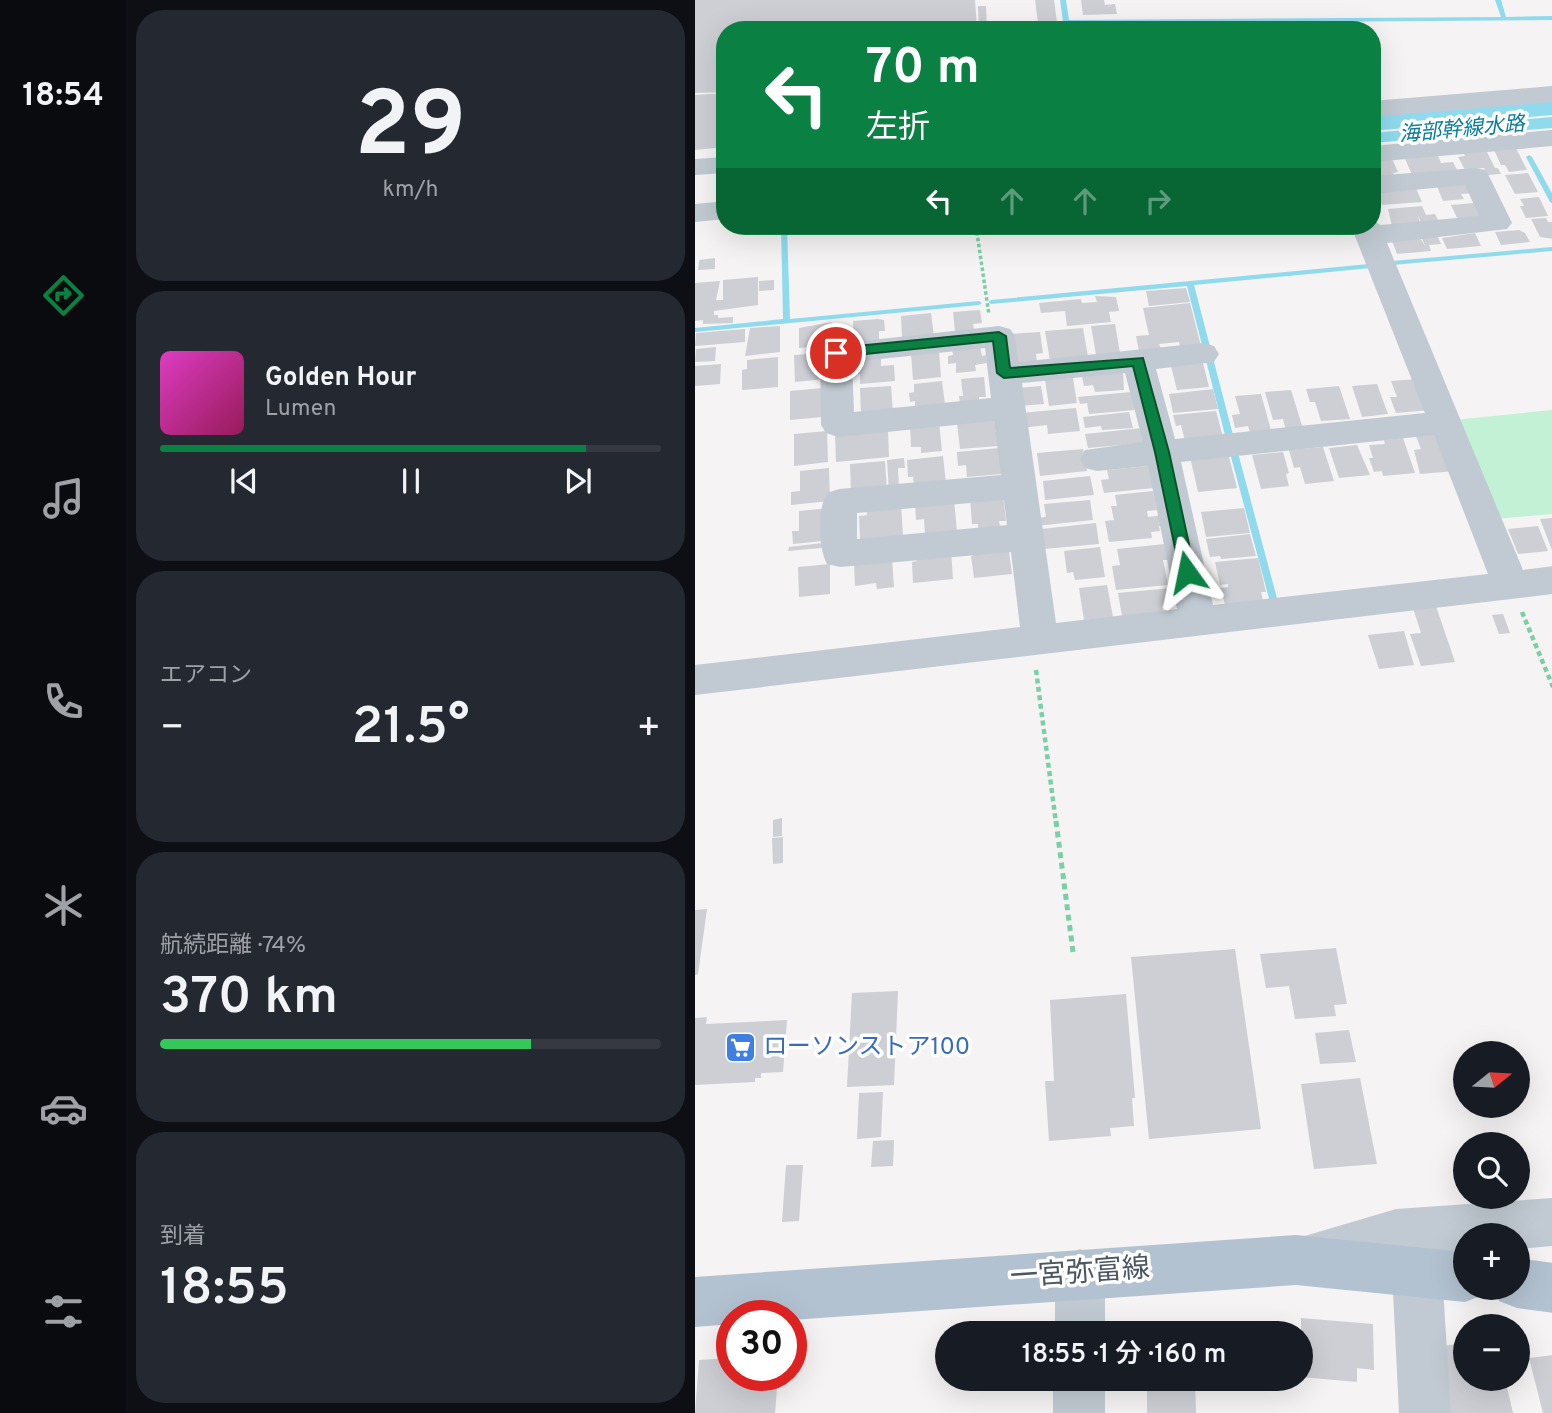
<!DOCTYPE html>
<html lang="ja">
<head>
<meta charset="utf-8">
<style>
  :root { --surface:#171b24; --page:#242831; --text:#f1f3f6; --muted:#9ea1a6; --line:#363941; --accent:#0b8043 }
  body { margin:0; font-family:Overpass,"Noto Sans JP",sans-serif; background:var(--page); color:var(--text); height:100vh; display:flex; flex-direction:column; font-size:26px; white-space:nowrap }
  * { box-sizing:border-box; margin:0 }
  p { font-size:23px; color:var(--muted) }
  .icon { flex:none; width:38px; height:38px; fill:none; stroke:currentColor; stroke-width:2; stroke-linecap:round; stroke-linejoin:round }
  .map { position:relative; flex:1; overflow:hidden }
  .drawer { display:flex; flex-direction:column; gap:10px; padding:10px; background:#0d0f14; width:569px }
  .drawer>* { flex:none }
  .banner { position:absolute; left:21px; top:21px; width:665px; height:214px; border-radius:28px; box-shadow:0 7px 28px #0002; background:#0b8043; color:#fff; overflow:hidden }
  .needle { width:46px; rotate:72deg }
  .controls { position:absolute; left:758px; top:1041px; display:grid; gap:14px }
  .controls a { display:grid; place-items:center; width:77px; height:77px; border-radius:50%; background:var(--surface); box-shadow:0 7px 28px #0002; font-size:35px }
  .speed { position:absolute; left:21px; top:1300px; display:flex; gap:14px; font-size:35px; font-weight:700; text-align:center }
  .speed>* { display:grid; place-content:center; width:91px; height:91px; border-radius:50%; background:var(--surface); box-shadow:0 7px 28px #0002; line-height:1 }
  .speed .limit { border:10px solid #d22; background:#fff; color:#111 }
  .pin { position:absolute; display:grid; place-items:center; width:60px; height:60px; color:#fff; margin:-30px; border:4px solid #fff; border-radius:50%; box-shadow:0 2px 7px #0007 }
  .me { position:absolute; width:77px; margin:-38px; rotate:348deg; stroke-linejoin:round; filter:drop-shadow(0 0 5px #0008) }
  .turn { display:flex; align-items:center; gap:24px; height:147px; padding:0 35px; font-size:32px }
  .turn .icon { width:91px; height:91px; stroke-width:2.5 }
  .turn b { display:block; font-size:49px; line-height:60px }
  .lanes { display:flex; align-items:center; height:66px; padding:0 35px; background:#0003; justify-content:center; gap:35px; direction:ltr }
  .lanes .off { opacity:.35 }
  .big { font-size:52px; font-weight:600; line-height:1.1 }
  .drawer .widget { flex:1; display:flex; flex-direction:column; justify-content:center; gap:10px; min-width:0; padding:0 24px; border-radius:28px; background:var(--page) }
  .drawer .dial { align-items:center; gap:0 }
  .dial b { font-size:91px; line-height:1 }
  .song { display:flex; align-items:center; gap:21px }
  .cover { width:84px; height:84px; border-radius:10px; background:linear-gradient(135deg,hsl(310 70% 55%),hsl(330 70% 35%)) }
  .played { height:7px; border-radius:4px; background:linear-gradient(90deg,var(--accent) 85%,var(--line) 85%) }
  .keys { display:flex; justify-content:space-around; direction:ltr }
  .heat { display:flex; justify-content:space-between; align-items:center; font-size:38px; direction:ltr }
  .charge { height:10px; border-radius:5px; background:linear-gradient(90deg,#34c759 74%,var(--line) 0) }
  .trip { position:absolute; left:240px; top:1321px; width:378px; height:70px; border-radius:35px; background:var(--surface); box-shadow:0 7px 28px #0002; font-weight:600; line-height:70px; text-align:center }
  main { display:flex; flex:1; min-height:0 }
  .dock { display:flex; flex-direction:column; width:126px; justify-content:space-around; align-items:center; background:#090b0e; color:var(--muted) }
  .dock .icon { width:49px; height:49px }
  .dock .on { color:var(--accent) }
  .dock b { font-size:32px; color:var(--text) }
  .map>svg:first-child { display:block }
  .green { fill:#c3f1d5 }
  .water { fill:#90daee }
  .lines { fill:none; stroke-linecap:round; stroke-linejoin:round }
  .stream { fill:#90daee; fill-rule:evenodd }
  .building { fill:#cdcfd5 }
  .path-far2 { stroke:#7ad0a6; stroke-width:3.5; stroke-dasharray:3.5 2.5; stroke-linecap:butt }
  .path-far1 { stroke:#7ad0a6; stroke-width:4.5; stroke-dasharray:5 3.5; stroke-linecap:butt }
  .path { stroke:#7ad0a6; stroke-width:5; stroke-dasharray:6 4.5; stroke-linecap:butt }
  .minor { fill:#c1cad2; fill-rule:evenodd }
  .major { fill:#b3c2d1; fill-rule:evenodd }
  .route { fill:#0b8043; stroke:#07532c; stroke-width:2 }
  .labels { text-anchor:middle; dominant-baseline:central; stroke-width:7; stroke-linejoin:round; paint-order:stroke }
  .far-water-label { font-size:21px; font-style:italic; fill:#0c7c9b; stroke:#fff }
  .shop-label { font-size:24px; fill:#366cbe; stroke:#fff; text-anchor:start }
  .near-street-label { font-size:28px; fill:#4a5661; stroke:#fff }
</style>
</head>
<body>
<main>
<nav class="dock">
<b>18:54</b>
<svg class="icon on" aria-label="directions" viewBox="0 0 24 24"><path d="M12 3l9 9-9 9-9-9zM9 14v-3h6M13 9l2 2-2 2"/></svg>
<svg class="icon" aria-label="music" viewBox="0 0 24 24"><path d="M9 18V5l10-2v13"/><circle cx="6" cy="18" r="3"/><circle cx="16" cy="16" r="3"/></svg>
<svg class="icon" aria-label="phone" viewBox="0 0 24 24"><path d="M5 4h4l2 5-3 2q2 4 5 5l2-3 5 2v4C11 20 4 13 5 4z"/></svg>
<svg class="icon" aria-label="climate" viewBox="0 0 24 24"><path d="M12 3v18M4 7l16 10M4 17L20 7"/></svg>
<svg class="icon" aria-label="car" viewBox="0 0 24 24"><path d="M5 17H2v-5l4-1 3-4h7l3 4 3 1v5h-3M9 17h6M6 11h13"/><circle cx="7" cy="17" r="2"/><circle cx="17" cy="17" r="2"/></svg>
<svg class="icon" aria-label="filters" viewBox="0 0 24 24"><path d="M4 7h16M4 17h16"/><circle cx="9" cy="7" r="2"/><circle cx="15" cy="17" r="2"/></svg>
</nav>
<section class="drawer">
<div class="widget dial"><b>29</b><p>km/h</p></div>
<div class="widget">
<div class="song"><i class="cover"></i><div><b>Golden Hour</b><p>Lumen</p></div></div>
<div class="played"></div>
<div class="keys"><svg class="icon" aria-label="previous" viewBox="0 0 24 24"><path d="M18 5L8 12l10 7zM5 5v14"/></svg><svg class="icon" aria-label="pause" viewBox="0 0 24 24"><path d="M8 5v14M16 5v14"/></svg><svg class="icon" aria-label="next" viewBox="0 0 24 24"><path d="M6 5l10 7-10 7zM19 5v14"/></svg></div>
</div>
<div class="widget"><p>エアコン</p>
<div class="heat"><a>−</a><b class="big">21.5°</b><a>+</a></div>
</div>
<div class="widget"><p>航続距離 · 74%</p><b class="big">370 km</b><div class="charge"></div></div>
<div class="widget"><p>到着</p><b class="big">18:55</b></div>
</section>
<div class="map">
<svg width="858" height="1413" viewBox="0 0 858 1413">
  <rect width="100%" height="100%" fill="#f5f3f3"/>
  <path class="green" d="M 857,410 L 857,514 L 800,519 L 759,420 Z"/>
  <path class="water" d="M 857,99 L 857,115 L 677,131 L 677,115 Z
    M 857,117 L 857,128 L 677,143 L 677,133 Z"/>
  <g class="lines">
    <path class="stream" d="M 365,0 L 371,0 L 374,20 L 806,17 L 800,0 L 806,0 L 811,17 L 858,16 L 858,20 L 371,24 L 368,22 Z
      M 834,155 L 837,157 L 858,195 L 858,204 L 855,202 L 831,157 Z
      M 86,226 L 92,226 L 95,319 L 284,301 L 287,303 L 284,305 L 0,332 L 0,328 L 88,319 Z
      M 858,247 L 858,251 L 697,265 L 694,263 L 697,261 Z
      M 674,264 L 676,264 L 676,268 L 499,285 L 538,435 L 534,438 L 530,435 L 492,286 L 296,304 L 293,302 L 296,300 Z
      M 539,450 L 543,453 L 583,602 L 579,605 L 575,602 L 535,453 Z"/>
  </g>
  <path class="building" d="M 0,0 L 280,0 L 282,30 L 30,30 L 30,92 L 0,93 Z
    M 340,0 L 359,0 L 363,30 L 344,30 Z
    M 386,0 L 409,0 L 410,5 L 420,4 L 422,14 L 388,15 Z
    M 283,6 L 291,6 L 292,30 L 284,30 Z
    M 546,24 L 547,30 L 511,30 L 510,26 Z
    M 30,93 L 30,147 L 0,150 L 0,95 Z
    M 821,148 L 832,170 L 814,172 L 810,165 L 806,165 L 799,150 Z
    M 791,150 L 800,168 L 803,168 L 806,174 L 792,175 L 789,168 L 770,170 L 763,157 L 770,156 L 768,152 Z
    M 742,153 L 746,163 L 758,162 L 762,170 L 717,175 L 709,156 Z
    M 697,159 L 703,172 L 698,173 L 699,176 L 677,178 L 677,160 Z
    M 833,173 L 843,192 L 820,194 L 810,175 Z
    M 769,182 L 779,193 L 766,194 L 769,199 L 748,201 L 741,184 Z
    M 720,186 L 727,202 L 687,205 L 681,190 Z
    M 844,197 L 853,216 L 831,218 L 825,206 L 829,206 L 825,199 Z
    M 779,203 L 790,217 L 763,220 L 756,205 Z
    M 727,206 L 731,215 L 740,214 L 744,222 L 726,223 L 723,215 L 725,224 L 697,226 L 693,209 Z
    M 851,218 L 853,222 L 858,222 L 858,239 L 845,237 L 836,219 Z
    M 824,230 L 830,233 L 835,242 L 806,245 L 800,232 Z
    M 780,233 L 786,246 L 752,249 L 747,238 Z
    M 742,235 L 746,244 L 734,245 L 736,251 L 702,254 L 697,241 L 724,236 L 730,246 L 726,236 Z
    M 20,258 L 20,269 L 3,270 L 4,260 Z
    M 63,277 L 63,305 L 19,311 L 19,315 L 23,315 L 23,318 L 38,317 L 38,323 L 8,324 L 8,320 L 0,321 L 0,283 L 25,281 L 21,300 L 28,300 L 28,280 Z
    M 79,280 L 79,290 L 64,291 L 64,281 Z
    M 491,288 L 495,302 L 454,306 L 451,291 Z
    M 400,296 L 421,297 L 424,311 L 414,312 L 416,322 L 372,326 L 370,311 L 346,313 L 344,303 L 386,299 L 387,303 L 402,302 Z
    M 495,303 L 506,346 L 485,348 L 484,342 L 464,344 L 466,349 L 444,351 L 441,336 L 454,335 L 448,308 Z
    M 285,310 L 287,323 L 278,324 L 279,330 L 260,332 L 258,312 Z
    M 236,313 L 239,336 L 207,339 L 206,316 Z
    M 183,319 L 189,320 L 190,331 L 184,331 L 184,341 L 159,343 L 158,321 Z
    M 137,322 L 138,345 L 104,348 L 104,328 Z
    M 420,324 L 425,353 L 401,355 L 396,326 Z
    M 85,326 L 85,352 L 50,356 L 55,328 Z
    M 152,326 L 152,344 L 140,345 L 140,327 Z
    M 388,328 L 393,357 L 355,361 L 350,331 Z
    M 50,329 L 50,342 L 0,346 L 1,333 Z
    M 345,332 L 348,353 L 341,354 L 342,361 L 319,363 L 315,334 Z
    M 285,346 L 287,356 L 291,355 L 292,363 L 280,365 L 281,371 L 261,373 L 261,363 L 253,364 L 253,356 L 258,355 L 257,348 Z
    M 21,347 L 20,361 L 0,362 L 1,349 Z
    M 244,351 L 246,377 L 218,380 L 216,354 Z
    M 129,353 L 130,379 L 100,382 L 99,355 Z
    M 83,357 L 83,387 L 47,390 L 47,370 L 52,369 L 52,360 Z
    M 186,357 L 186,366 L 199,365 L 200,381 L 165,384 L 165,374 L 157,374 L 156,360 Z
    M 508,363 L 514,387 L 482,390 L 476,366 Z
    M 26,364 L 25,384 L 0,386 L 0,366 Z
    M 428,372 L 429,390 L 400,392 L 398,385 L 389,386 L 387,376 Z
    M 289,377 L 291,397 L 284,397 L 284,401 L 265,403 L 264,396 L 268,396 L 266,379 Z
    M 378,378 L 382,403 L 354,406 L 350,380 Z
    M 723,379 L 735,410 L 701,413 L 695,397 L 702,397 L 696,381 Z
    M 247,381 L 250,405 L 220,408 L 220,401 L 215,402 L 214,393 L 219,392 L 219,384 Z
    M 682,384 L 693,414 L 667,417 L 657,386 Z
    M 196,386 L 198,412 L 166,415 L 165,388 Z
    M 346,386 L 349,404 L 324,406 L 322,388 Z
    M 644,386 L 655,419 L 626,421 L 620,402 L 615,402 L 611,389 Z
    M 127,388 L 128,417 L 95,420 L 95,391 Z
    M 518,389 L 523,409 L 478,413 L 474,394 Z
    M 596,390 L 608,429 L 591,431 L 588,419 L 578,420 L 570,392 Z
    M 436,392 L 440,410 L 394,414 L 392,403 L 385,404 L 383,397 Z
    M 566,394 L 577,434 L 556,436 L 553,426 L 540,428 L 537,415 L 545,414 L 540,396 Z
    M 381,408 L 385,431 L 353,434 L 352,425 L 326,428 L 325,413 Z
    M 521,411 L 528,437 L 490,441 L 486,425 L 481,426 L 478,415 Z
    M 434,412 L 438,428 L 407,430 L 406,426 L 390,428 L 388,417 Z
    M 299,420 L 303,446 L 265,449 L 262,423 Z
    M 244,422 L 247,451 L 226,453 L 226,447 L 216,447 L 215,425 Z
    M 447,428 L 450,443 L 393,448 L 390,434 Z
    M 193,429 L 194,457 L 141,462 L 140,434 Z
    M 132,431 L 133,462 L 99,466 L 99,434 Z
    M 746,434 L 760,471 L 725,474 L 719,450 L 726,449 L 721,436 Z
    M 708,438 L 720,473 L 688,476 L 687,471 L 679,472 L 674,458 L 678,458 L 674,445 L 690,444 L 689,440 Z
    M 662,445 L 675,475 L 644,478 L 634,448 Z
    M 628,447 L 639,481 L 610,484 L 605,467 L 599,468 L 594,450 Z
    M 304,448 L 307,474 L 272,477 L 271,465 L 263,466 L 262,452 Z
    M 388,449 L 392,471 L 345,476 L 342,453 Z
    M 588,452 L 594,473 L 591,474 L 594,486 L 566,489 L 557,455 Z
    M 533,453 L 542,488 L 503,492 L 495,457 Z
    M 248,456 L 251,483 L 219,486 L 218,477 L 213,477 L 212,460 Z
    M 209,458 L 210,468 L 203,468 L 204,490 L 194,491 L 192,460 Z
    M 190,461 L 192,491 L 156,494 L 155,464 Z
    M 454,466 L 459,488 L 409,493 L 406,480 L 414,479 L 412,470 Z
    M 134,468 L 135,501 L 96,505 L 96,492 L 105,491 L 105,471 Z
    M 395,476 L 399,495 L 350,500 L 348,481 Z
    M 458,491 L 462,510 L 452,511 L 453,517 L 467,515 L 469,525 L 464,526 L 465,531 L 456,532 L 457,538 L 414,542 L 410,521 L 419,520 L 416,506 L 422,506 L 420,495 Z
    M 308,494 L 311,521 L 304,521 L 305,527 L 283,530 L 283,524 L 277,524 L 275,498 Z
    M 259,499 L 262,532 L 230,535 L 229,519 L 221,520 L 220,503 Z
    M 395,500 L 398,520 L 341,526 L 340,518 L 351,517 L 349,504 Z
    M 206,504 L 208,536 L 165,540 L 164,516 L 172,515 L 171,507 Z
    M 135,508 L 128,541 L 98,544 L 97,531 L 104,531 L 104,511 Z
    M 549,508 L 555,533 L 511,537 L 506,512 Z
    M 858,518 L 858,550 L 857,550 L 845,519 Z
    M 401,523 L 404,544 L 349,549 L 346,529 Z
    M 843,526 L 853,551 L 823,554 L 813,529 Z
    M 555,534 L 561,556 L 526,559 L 525,556 L 515,557 L 511,539 Z
    M 136,542 L 137,547 L 93,551 L 94,547 Z
    M 313,544 L 317,574 L 279,578 L 276,556 Z
    M 470,544 L 473,560 L 468,560 L 473,585 L 421,590 L 417,566 L 425,565 L 422,549 Z
    M 405,547 L 410,577 L 380,580 L 378,572 L 372,573 L 369,551 Z
    M 256,551 L 258,579 L 218,583 L 217,562 L 222,561 L 221,554 Z
    M 197,558 L 199,587 L 182,589 L 181,583 L 160,586 L 159,563 Z
    M 563,558 L 571,592 L 566,592 L 568,600 L 530,605 L 526,588 L 533,587 L 533,584 L 525,585 L 520,562 Z
    M 135,564 L 135,594 L 104,597 L 103,567 Z
    M 412,585 L 418,617 L 389,620 L 384,588 Z
    M 476,588 L 480,604 L 467,606 L 468,612 L 427,616 L 423,593 Z
    M 741,606 L 760,662 L 726,666 L 715,634 L 726,633 L 718,608 Z
    M 808,614 L 815,633 L 804,634 L 797,615 Z
    M 709,631 L 719,665 L 684,669 L 673,635 Z
    M 87,818 L 87,836 L 78,837 L 78,820 Z
    M 88,837 L 88,863 L 78,864 L 77,838 Z
    M 12,909 L 3,974 L 0,975 L 0,910 Z
    M 641,948 L 652,1004 L 639,1005 L 641,1016 L 600,1019 L 594,986 L 571,988 L 565,954 Z
    M 540,949 L 566,1129 L 454,1139 L 436,957 Z
    M 203,991 L 199,1085 L 152,1087 L 157,993 Z
    M 431,994 L 440,1098 L 437,1098 L 439,1126 L 415,1128 L 416,1136 L 354,1141 L 350,1081 L 359,1081 L 355,1000 Z
    M 12,1017 L 11,1024 L 92,1020 L 88,1072 L 66,1073 L 66,1078 L 60,1078 L 60,1082 L 0,1085 L 0,1018 Z
    M 654,1030 L 661,1062 L 625,1064 L 620,1033 Z
    M 665,1078 L 682,1164 L 619,1169 L 606,1084 Z
    M 188,1092 L 186,1137 L 162,1139 L 164,1093 Z
    M 199,1140 L 198,1166 L 176,1167 L 178,1141 Z
    M 91,1165 L 108,1165 L 104,1221 L 87,1222 Z
    M 606,1318 L 678,1324 L 679,1370 L 662,1368 L 662,1382 L 606,1377 Z
    M 770,1343 L 770,1379 L 810,1379 L 818,1413 L 754,1413 L 740,1347 Z
    M 858,1355 L 858,1413 L 848,1413 L 834,1358 Z
    M 37,1358 L 37,1376 L 83,1376 L 80,1413 L 0,1413 L 4,1360 Z
    M 452,1379 L 500,1379 L 501,1413 L 452,1413 Z"/>
  <g class="lines">
    <path class="path-far2" d="M 281,226 L 294,315"/>
    <path class="path-far1" d="M 827,612 L 858,687
      M 341,670 L 361,823"/>
    <path class="path" d="M 361,821 L 378,952"/>
    <path class="minor" d="M 858,86 L 858,102 L 677,117 L 677,101 Z
      M 858,130 L 858,146 L 677,162 L 677,146 Z
      M 30,157 L 30,173 L 0,175 L 0,159 Z
      M 780,168 L 790,170 L 794,176 L 817,223 L 812,229 L 692,243 L 828,570 L 858,566 L 858,594 L 0,695 L 0,665 L 325,627 L 316,552 L 145,567 L 132,564 C 123,547 122,510 132,493 L 144,489 L 306,475 L 299,421 L 143,437 L 131,433 L 126,425 L 125,353 L 130,345 L 304,326 L 315,329 L 320,336 L 323,362 L 508,343 L 519,346 L 524,354 L 519,362 L 461,369 L 480,439 L 730,413 L 656,226 L 677,226 L 677,219 L 685,225 L 784,216 L 770,185 L 677,194 L 677,176 ZM 290,348 L 296,398 L 159,412 L 157,362 ZM 430,373 L 448,442 L 390,450 L 385,459 L 390,468 L 402,471 L 453,466 L 482,609 L 361,623 L 327,383 ZM 739,435 L 793,574 L 518,605 L 486,462 ZM 309,500 L 312,525 L 162,539 L 162,513 Z
      M 30,201 L 30,219 L 0,222 L 0,204 Z
      M 858,1198 L 858,1246 L 822,1249 L 822,1236 L 770,1236 L 770,1252 L 740,1255 L 747,1272 L 756,1413 L 704,1413 L 697,1272 L 703,1257 L 620,1280 L 603,1272 L 595,1255 L 603,1238 L 701,1209 Z
      M 385,1249 L 402,1257 L 410,1274 L 410,1334 L 360,1334 L 360,1274 L 368,1257 Z
      M 358,1379 L 410,1379 L 410,1413 L 358,1413 Z"/>
    <path class="major" d="M 601,1235 L 770,1252 L 770,1288 L 790,1288 L 788,1295 L 770,1302 L 601,1285 L 96,1320 L 96,1316 L 37,1316 L 37,1324 L 0,1327 L 0,1277 Z
      M 822,1258 L 858,1263 L 858,1313 L 822,1308 L 804,1301 L 799,1288 L 822,1288 Z"/>
  </g>
  <path class="route" d="M 304,332 L 311,336 L 315,368 L 448,358 L 474,452 L 500,572 L 498,576 L 492,578 L 485,572 L 460,452 L 438,366 L 309,378 L 302,373 L 298,341 L 141,357 L 134,353 L 141,348 Z"/>
  <defs>
    <symbol id="supermarket-square" viewBox="-11 -11 22 22"><rect x="-9" y="-9" width="18" height="18" rx="4" fill="#3f7fe0" stroke="#fff"/><path d="M-6-5.5h2.5l.6 2H6L4.5 2H-2.5L-4.4-4H-6ZM-1.5 3.2a1.3 1.3 0 1 0 .1 0ZM3 3.2a1.3 1.3 0 1 0 .1 0Z" fill="#fff"/></symbol>
  </defs>
  <g fill-rule="evenodd">
    <use href="#supermarket-square" x="28" y="1030" width="35" height="35"/>
  </g>
  <g class="labels">
    <g class="far-water-label">
      <text transform="translate(767 130) rotate(-5)">海部幹線水路</text>
    </g>
    <g class="shop-label">
      <text x="68" y="1048">ローソンストア100</text>
    </g>
    <g class="near-street-label">
      <text transform="translate(385 1274) rotate(-4)">一宮弥富線</text>
    </g>
  </g>
</svg>
<div class="controls">
<a><svg class="needle" viewBox="-14 -14 28 28"><path d="M0-13l5 13h-10z" fill="#e53935"/><path d="M0 13l5-13h-10z" fill="#9ea1a6"/></svg></a>
<a><svg class="icon" aria-label="search" viewBox="0 0 24 24"><circle cx="10" cy="10" r="6"/><path d="M15 15l6 6"/></svg></a>
<a>+</a>
<a>−</a>
</div>
<div class="speed"><div class="limit">30</div></div>
<div class="pin" style="left:141px;top:353px;background:#d93025"><svg class="icon" aria-label="arrive" viewBox="0 0 24 24"><path d="M6 21V4h12l-3 4 3 4H6"/></svg></div>
<svg class="me" style="left:492px;top:572px" viewBox="-20 -20 40 40"><path d="M0-17L14 15 0 8-14 15z" fill="#0b8043" stroke="#fff" stroke-width="4"/></svg>
<div class="trip">18:55 · 1 分 · 160 m</div>
<div class="banner">
<div class="turn"><svg class="icon" aria-label="left" viewBox="0 0 24 24"><path d="M17 20v-9H6M10 6l-5 5 5 5"/></svg><div><b>70 m</b>左折</div></div>
<div class="lanes"><svg class="icon" aria-label="left" viewBox="0 0 24 24"><path d="M17 20v-9H6M10 6l-5 5 5 5"/></svg><svg class="icon off" aria-label="ahead" viewBox="0 0 24 24"><path d="M12 20V5M6 11l6-6 6 6"/></svg><svg class="icon off" aria-label="ahead" viewBox="0 0 24 24"><path d="M12 20V5M6 11l6-6 6 6"/></svg><svg class="icon off" aria-label="right" viewBox="0 0 24 24"><path d="M7 20v-9h11M14 6l5 5-5 5"/></svg></div>
</div>
</div>
</main>
</body>
</html>
